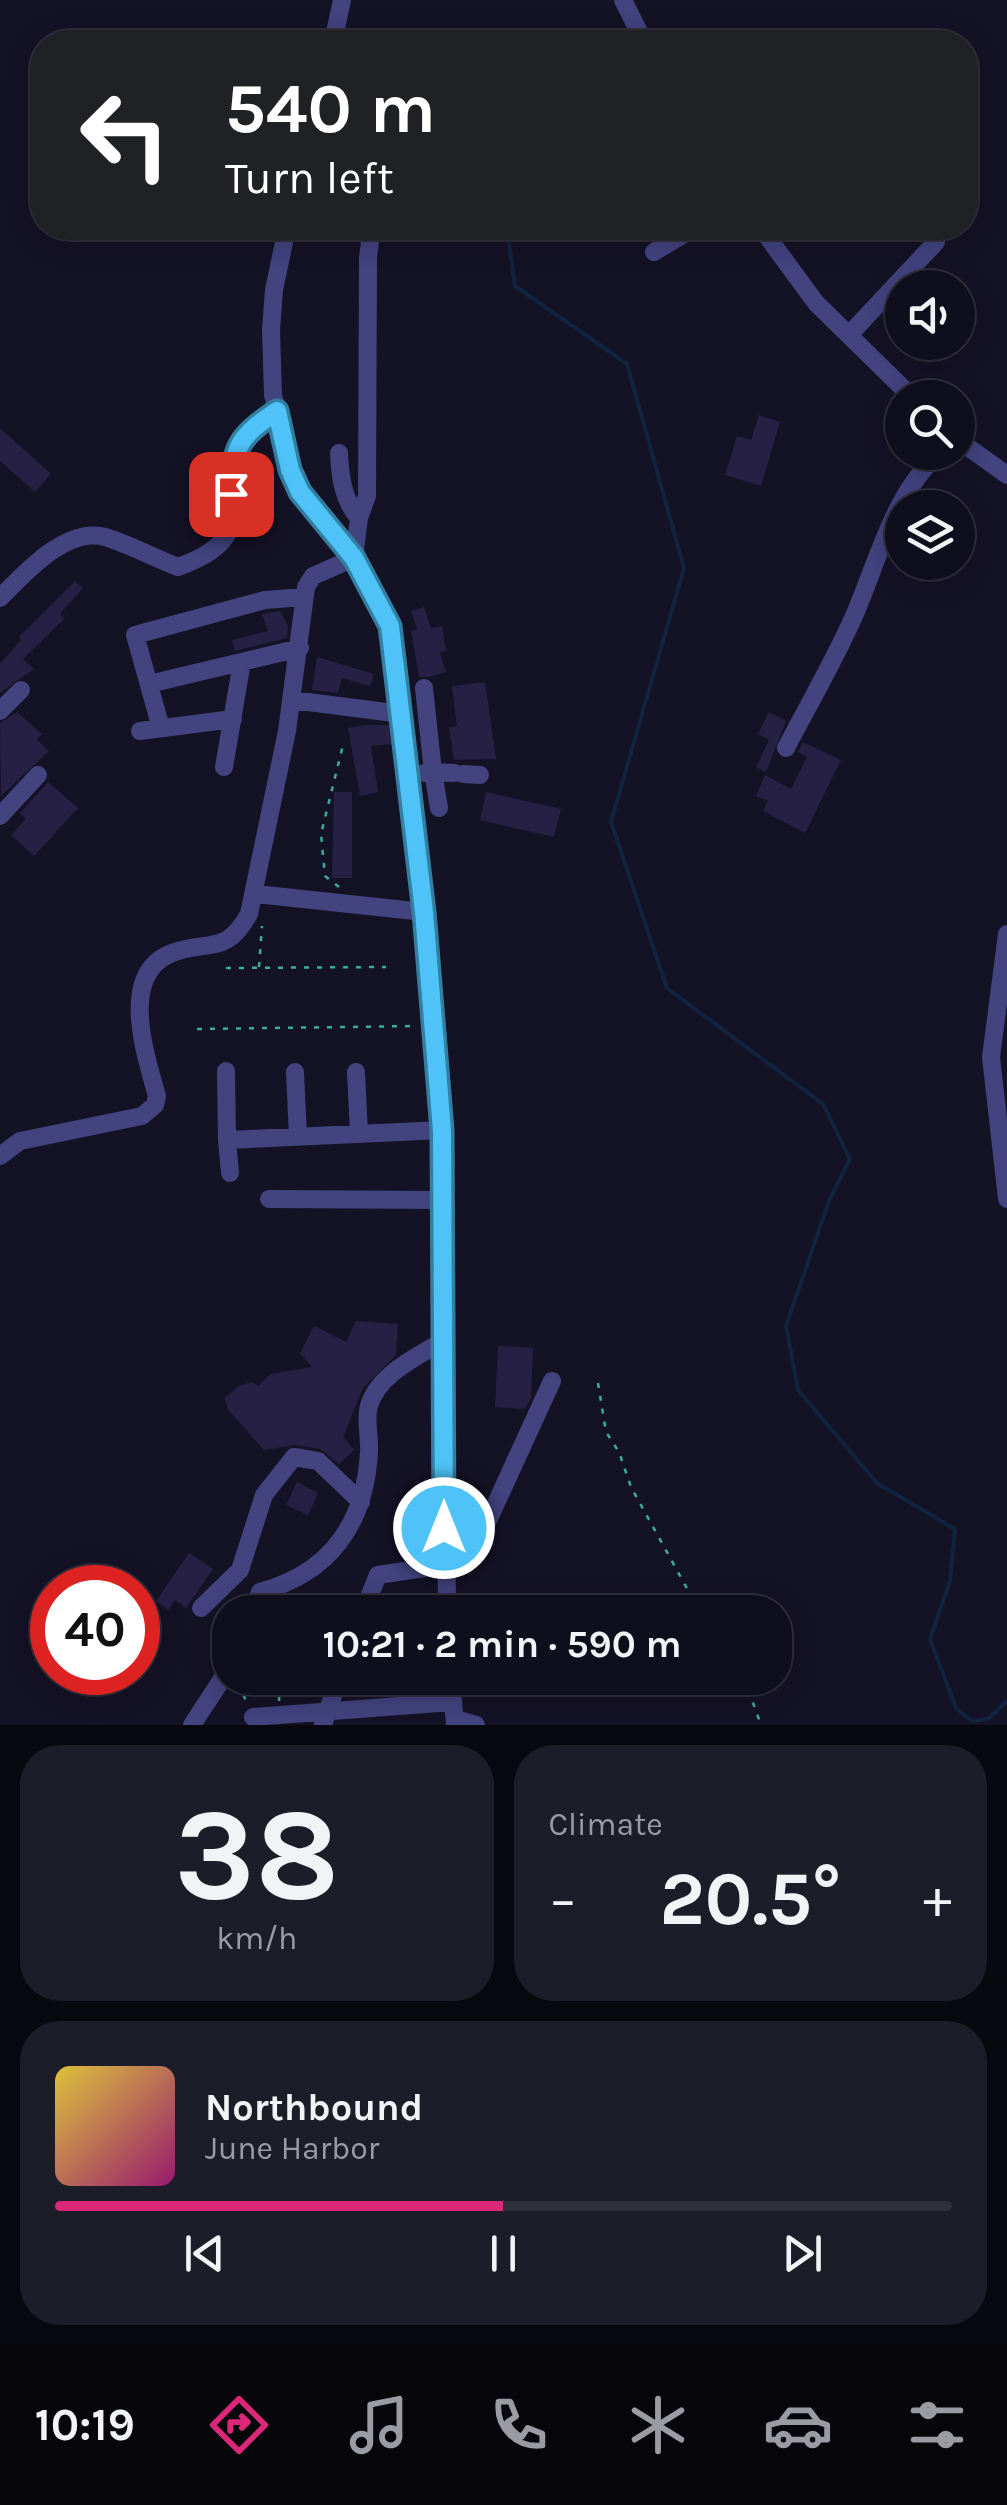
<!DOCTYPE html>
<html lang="en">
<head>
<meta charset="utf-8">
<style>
  :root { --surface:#0f0e1c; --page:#1d1c29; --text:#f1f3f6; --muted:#9b9ca3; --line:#2f2e3b; --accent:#db2777 }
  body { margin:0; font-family:Karla,sans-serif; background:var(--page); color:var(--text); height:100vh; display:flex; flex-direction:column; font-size:38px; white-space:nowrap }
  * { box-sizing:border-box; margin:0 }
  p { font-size:32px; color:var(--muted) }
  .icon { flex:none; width:55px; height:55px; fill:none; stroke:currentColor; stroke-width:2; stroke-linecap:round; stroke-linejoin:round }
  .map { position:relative; height:1725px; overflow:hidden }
  .details { display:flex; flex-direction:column; gap:20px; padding:20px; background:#08080f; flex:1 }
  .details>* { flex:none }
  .hud { position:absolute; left:30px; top:30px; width:948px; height:210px; border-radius:40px; box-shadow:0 5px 25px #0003,0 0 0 2px var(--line); background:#202124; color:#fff; overflow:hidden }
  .controls { position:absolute; left:885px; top:270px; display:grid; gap:20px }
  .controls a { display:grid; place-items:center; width:90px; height:90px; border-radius:50%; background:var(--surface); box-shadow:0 5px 25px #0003,0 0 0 2px var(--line); font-size:50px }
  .speed { position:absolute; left:30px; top:1565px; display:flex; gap:20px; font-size:50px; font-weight:700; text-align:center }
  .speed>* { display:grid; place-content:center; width:130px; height:130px; border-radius:50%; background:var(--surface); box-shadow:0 5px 25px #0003,0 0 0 2px var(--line); line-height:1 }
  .speed .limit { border:15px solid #d22; background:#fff; color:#111 }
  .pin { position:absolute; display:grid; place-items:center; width:85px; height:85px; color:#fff; margin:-42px; border-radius:20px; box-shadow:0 5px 15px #0006 }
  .me { position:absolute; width:110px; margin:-55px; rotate:0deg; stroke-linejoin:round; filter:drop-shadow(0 0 8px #0008) }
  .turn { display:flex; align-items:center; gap:35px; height:210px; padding:0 30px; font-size:45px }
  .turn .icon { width:130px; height:130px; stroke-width:2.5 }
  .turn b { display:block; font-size:70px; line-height:85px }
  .big { font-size:75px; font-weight:700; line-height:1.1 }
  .details .widget { flex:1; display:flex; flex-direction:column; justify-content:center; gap:15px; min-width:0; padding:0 35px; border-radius:40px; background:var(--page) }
  .details .dial { align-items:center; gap:0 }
  .dial b { font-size:130px; line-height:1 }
  .song { display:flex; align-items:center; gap:30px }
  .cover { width:120px; height:120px; border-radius:15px; background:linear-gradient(135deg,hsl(50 70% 55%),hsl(320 70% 35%)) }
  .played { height:10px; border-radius:5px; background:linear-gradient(90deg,var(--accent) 50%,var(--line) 50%) }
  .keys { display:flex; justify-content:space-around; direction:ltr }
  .heat { display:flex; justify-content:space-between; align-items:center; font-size:55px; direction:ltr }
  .details .tiles { flex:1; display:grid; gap:20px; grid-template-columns:1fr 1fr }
  .widget:last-child { grid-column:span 2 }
  .trip { position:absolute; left:212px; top:1595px; width:580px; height:100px; border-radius:40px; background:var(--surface); box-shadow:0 5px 25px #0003,0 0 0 2px var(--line); font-weight:700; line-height:100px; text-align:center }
  .menu { display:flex; height:160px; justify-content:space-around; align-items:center; background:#06060b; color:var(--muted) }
  .menu .icon { width:70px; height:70px }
  .menu .on { color:var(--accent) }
  .menu b { font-size:45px; color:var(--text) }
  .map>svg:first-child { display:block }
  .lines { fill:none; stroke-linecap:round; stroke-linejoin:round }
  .stream { stroke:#102440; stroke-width:4 }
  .building { fill:#262044 }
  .path { stroke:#3daca0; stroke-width:2.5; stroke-dasharray:5 8; stroke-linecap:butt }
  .minor { stroke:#42437f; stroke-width:18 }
  .route-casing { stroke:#337fa1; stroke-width:25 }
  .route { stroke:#4fc3f7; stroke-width:18 }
</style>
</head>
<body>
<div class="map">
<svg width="1007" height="1725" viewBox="0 0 1007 1725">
  <rect width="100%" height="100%" fill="#141225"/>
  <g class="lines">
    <path class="stream" d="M 507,228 L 515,286 L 627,364 L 684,568 L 611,822 L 667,988 L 823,1104 L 850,1159 L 829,1201 L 786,1326 L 798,1390 L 877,1483 L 955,1529 L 950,1581 L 930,1639 L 956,1708 L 972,1721 L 988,1719 L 1007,1701"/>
  </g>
  <path class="building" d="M 759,415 L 780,422 L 761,486 L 725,475 L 737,436 L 751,440 Z
    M 0,428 L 51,474 L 35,492 L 0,461 Z
    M 75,581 L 83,588 L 60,614 L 64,619 L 23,659 L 34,669 L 0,693 L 0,664 L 21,640 L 19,637 Z
    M 424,607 L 431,628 L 442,626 L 446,651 L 440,652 L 446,672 L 429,677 L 419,677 L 411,630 L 417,630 L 411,611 Z
    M 280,611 L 288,626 L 287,638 L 235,651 L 232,640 L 268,631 L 262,614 Z
    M 317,657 L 374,674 L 370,686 L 342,678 L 338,693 L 312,690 Z
    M 485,682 L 496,759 L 454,760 L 449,727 L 457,726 L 452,686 Z
    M 17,712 L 42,734 L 37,740 L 49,751 L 1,796 L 0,723 Z
    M 769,712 L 786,721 L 766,772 L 756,767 L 769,740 L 758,734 Z
    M 366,725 L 389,725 L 391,744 L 371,746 L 378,792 L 360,796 L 348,728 Z
    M 803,742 L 841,760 L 805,833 L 763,811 L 768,801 L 756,796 L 765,775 L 791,789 L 807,757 L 798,752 Z
    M 48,782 L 78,808 L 34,856 L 11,835 L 26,819 L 20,813 Z
    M 334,792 L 352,792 L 352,878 L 332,878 Z
    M 486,792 L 561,809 L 554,837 L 480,820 Z
    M 356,1321 L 398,1324 L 396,1355 L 363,1388 L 343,1437 L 354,1450 L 339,1464 L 320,1449 L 295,1445 L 264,1450 L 228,1410 L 225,1398 L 238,1386 L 252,1382 L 258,1386 L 271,1374 L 312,1367 L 300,1353 L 314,1326 L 346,1342 Z
    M 498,1346 L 533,1348 L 531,1398 L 525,1409 L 495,1407 Z
    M 297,1482 L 318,1493 L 308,1515 L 286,1505 Z
    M 189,1553 L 213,1569 L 186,1608 L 175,1600 L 168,1610 L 156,1601 Z"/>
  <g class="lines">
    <path class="path" d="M 339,887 L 325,876 L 321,834 L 344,741
      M 259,967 L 262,926
      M 226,968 L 386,967
      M 197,1029 L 418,1026
      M 598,1383 L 606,1432 L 619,1452 L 631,1487 L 700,1612
      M 280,1603 L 280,1612
      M 744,1678 L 761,1725
      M 238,1683 L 247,1703
      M 279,1701 L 280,1678"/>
    <path class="minor" d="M 623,0 L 644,42
      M 333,42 L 342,0
      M 287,228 L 274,290 L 271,330 L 273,395 L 291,469 L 300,492 L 354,558 L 373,589 L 391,626 L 398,681 L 424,912 L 443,1130 L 447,1612
      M 761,228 L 816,303 L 913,398
      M 654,252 L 694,228
      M 849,335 L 936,242
      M 958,440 L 1007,475
      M 339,453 C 340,476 343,501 359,518
      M 354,558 L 359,518 L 367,496 L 368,257 L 372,228
      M 0,598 C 24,574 66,526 105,537 C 129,544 154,558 178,567 C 276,532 202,489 245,434 C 252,425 267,418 277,411
      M 149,684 L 300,648
      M 424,688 L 433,772 L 454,773
      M 292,700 L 402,714
      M 0,711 L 21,690
      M 161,728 L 135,635 L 265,600 L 304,597
      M 140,731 L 233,719
      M 786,748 C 809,704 834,661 854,616 C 879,559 892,496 940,452
      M 224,767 L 242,662
      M 424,773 L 433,772 L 439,808
      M 463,774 L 480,775
      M 0,816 L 38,775
      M 256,894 L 424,912
      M 1007,934 L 991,1057 L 1007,1199
      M 226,1071 L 227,1140 L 443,1130
      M 295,1072 L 298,1137
      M 356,1072 L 359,1134
      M 227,1140 L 230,1173
      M 0,1156 L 20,1141 L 142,1116 L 155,1105 L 157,1096 C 145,1053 116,968 178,951 C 213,941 227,953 249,914 L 287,731 L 306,587 L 313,576 L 354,558
      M 269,1199 L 443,1200
      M 201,1608 L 240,1570 L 264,1495 L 294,1457 L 318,1461 L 361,1502
      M 253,1612 L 260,1592 C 330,1573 365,1524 369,1452 C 370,1438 365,1419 369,1406 C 378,1374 417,1357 443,1341
      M 363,1612 L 378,1575 L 445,1565 L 481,1536 L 552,1381
      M 451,1678 L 455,1725
      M 253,1717 L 452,1702
      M 455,1719 L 476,1725
      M 192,1725 L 230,1667
      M 323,1725 L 339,1678"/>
  </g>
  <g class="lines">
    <defs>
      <path id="route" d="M 231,494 C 233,447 238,437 277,411 L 290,470 L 300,492 L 354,558 L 390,626 L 424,912 L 442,1130 L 444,1528"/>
    </defs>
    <use href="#route" class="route-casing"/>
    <use href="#route" class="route"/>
  </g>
</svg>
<div class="controls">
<a><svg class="icon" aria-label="sound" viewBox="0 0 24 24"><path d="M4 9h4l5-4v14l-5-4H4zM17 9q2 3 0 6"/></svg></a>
<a><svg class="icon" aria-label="search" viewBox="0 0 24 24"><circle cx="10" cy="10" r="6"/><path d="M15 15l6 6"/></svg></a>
<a><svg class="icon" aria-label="layers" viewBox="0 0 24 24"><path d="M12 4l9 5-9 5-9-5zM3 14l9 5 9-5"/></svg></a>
</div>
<div class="speed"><div class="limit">40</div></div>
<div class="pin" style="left:231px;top:494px;background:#d93025"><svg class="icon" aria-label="arrive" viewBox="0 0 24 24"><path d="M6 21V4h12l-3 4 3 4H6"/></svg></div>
<svg class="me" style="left:444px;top:1528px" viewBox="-20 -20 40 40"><circle r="17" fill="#4fc3f7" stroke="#fff" stroke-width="3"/><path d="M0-11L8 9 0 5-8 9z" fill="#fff"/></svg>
<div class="trip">10:21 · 2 min · 590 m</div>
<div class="hud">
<div class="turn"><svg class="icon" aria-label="left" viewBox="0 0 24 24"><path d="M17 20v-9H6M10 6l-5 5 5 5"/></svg><div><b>540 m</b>Turn left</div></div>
</div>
</div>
<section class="details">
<div class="tiles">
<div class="widget dial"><b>38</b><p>km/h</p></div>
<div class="widget"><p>Climate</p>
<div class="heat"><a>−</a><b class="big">20.5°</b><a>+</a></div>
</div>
<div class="widget">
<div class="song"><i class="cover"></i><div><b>Northbound</b><p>June Harbor</p></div></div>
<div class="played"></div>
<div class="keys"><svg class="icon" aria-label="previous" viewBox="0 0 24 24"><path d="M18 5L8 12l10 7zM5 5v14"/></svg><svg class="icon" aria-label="pause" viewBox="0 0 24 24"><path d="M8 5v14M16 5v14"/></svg><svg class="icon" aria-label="next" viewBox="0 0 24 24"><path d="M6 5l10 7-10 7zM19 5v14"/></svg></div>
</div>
</div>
</section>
<nav class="menu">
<b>10:19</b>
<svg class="icon on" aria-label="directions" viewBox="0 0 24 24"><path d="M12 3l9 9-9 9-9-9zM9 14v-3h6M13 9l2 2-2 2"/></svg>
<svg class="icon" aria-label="music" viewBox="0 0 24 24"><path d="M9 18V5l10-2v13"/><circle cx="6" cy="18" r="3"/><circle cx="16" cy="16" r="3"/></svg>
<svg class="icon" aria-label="phone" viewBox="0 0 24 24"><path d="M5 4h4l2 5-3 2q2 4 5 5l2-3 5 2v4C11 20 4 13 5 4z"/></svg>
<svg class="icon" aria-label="climate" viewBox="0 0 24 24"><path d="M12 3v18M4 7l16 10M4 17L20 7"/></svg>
<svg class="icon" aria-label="car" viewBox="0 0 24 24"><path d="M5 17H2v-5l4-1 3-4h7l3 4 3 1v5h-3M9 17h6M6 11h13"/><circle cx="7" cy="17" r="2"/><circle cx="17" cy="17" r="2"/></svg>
<svg class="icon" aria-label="filters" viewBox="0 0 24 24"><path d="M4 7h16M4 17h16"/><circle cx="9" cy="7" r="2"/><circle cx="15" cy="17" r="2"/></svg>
</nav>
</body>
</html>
